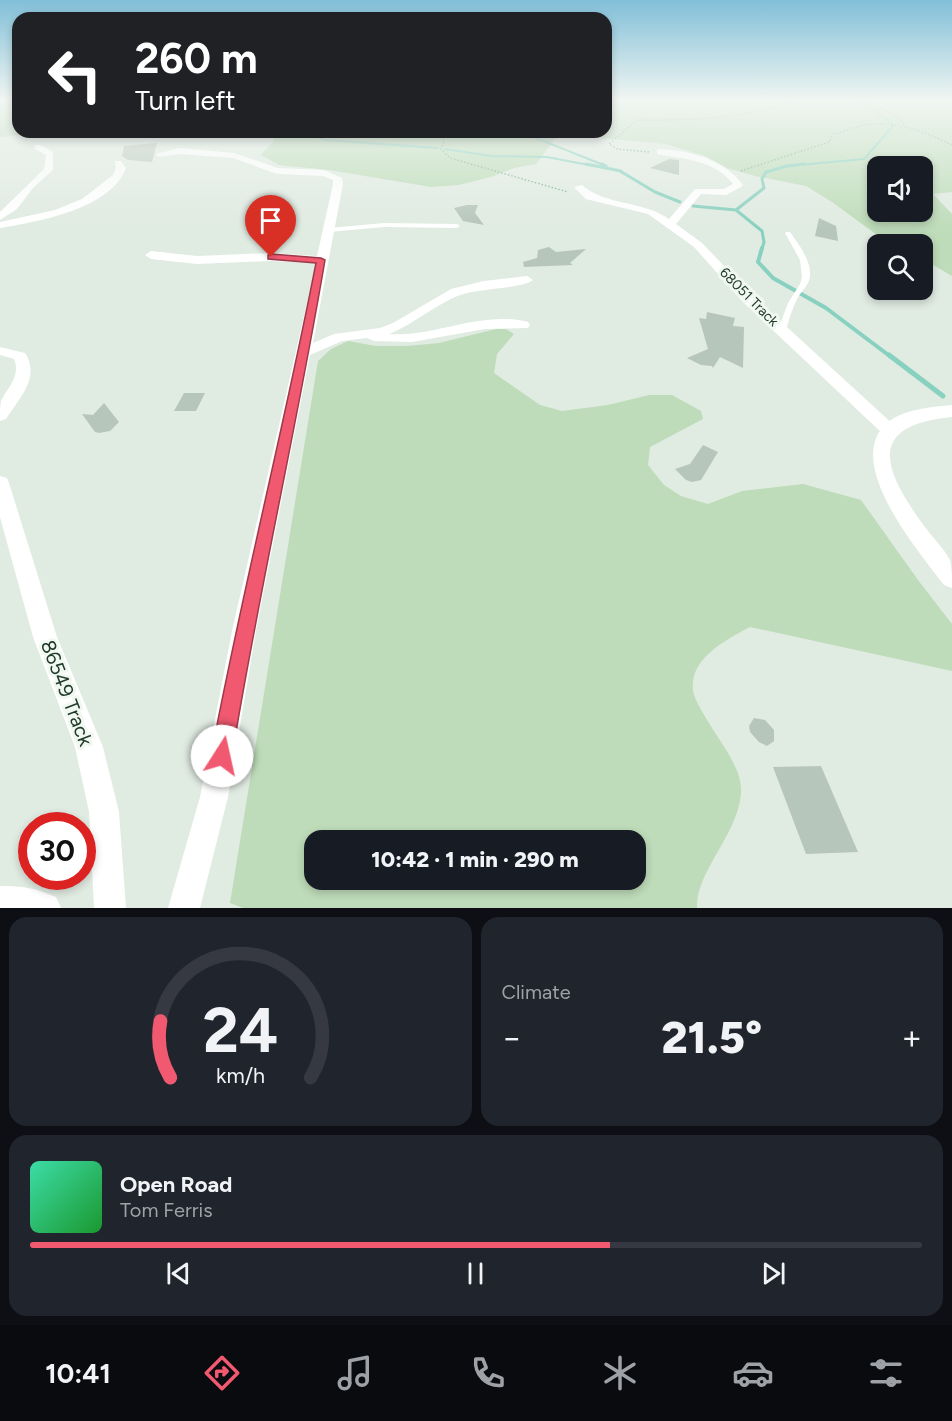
<!DOCTYPE html>
<html lang="en">
<head>
<meta charset="utf-8">
<style>
  :root { --surface:#171b24; --page:#20242c; --text:#f1f3f6; --muted:#9ea1a6; --line:#363941; --accent:#f15970 }
  body { margin:0; font-family:Figtree,sans-serif; background:var(--page); color:var(--text); height:100vh; display:flex; flex-direction:column; font-size:22px; white-space:nowrap }
  * { box-sizing:border-box; margin:0 }
  p { font-size:20px; color:var(--muted) }
  .icon { flex:none; width:33px; height:33px; fill:none; stroke:currentColor; stroke-width:2; stroke-linecap:round; stroke-linejoin:round }
  .map { position:relative; height:908px; overflow:hidden }
  .details { display:flex; flex-direction:column; gap:9px; padding:9px; background:#0d0f14; flex:1 }
  .details>* { flex:none }
  .banner { position:absolute; left:12px; top:12px; width:600px; height:126px; border-radius:18px; box-shadow:0 3px 9px #0003; background:#202124; color:#fff; overflow:hidden }
  .tools { position:absolute; left:867px; top:156px; display:grid; gap:12px }
  .tools a { display:grid; place-items:center; width:66px; height:66px; border-radius:12px; background:var(--surface); box-shadow:0 3px 9px #0003; font-size:30px }
  .speed { position:absolute; left:18px; top:812px; display:flex; gap:12px; font-size:30px; font-weight:700; text-align:center }
  .speed>* { display:grid; place-content:center; width:78px; height:78px; border-radius:50%; background:var(--surface); box-shadow:0 3px 9px #0003; line-height:1 }
  .speed .limit { border:9px solid #d22; background:#fff; color:#111 }
  .pin { position:absolute; display:grid; place-items:center; width:51px; height:51px; color:#fff; margin:-62px -26px; border-radius:50% 50% 50% 0; rotate:-45deg; box-shadow:0 0 6px #0007 }
  .pin .icon { rotate:45deg }
  .me { position:absolute; width:66px; margin:-33px; rotate:10deg; stroke-linejoin:round; filter:drop-shadow(0 0 4px #0008) }
  .turn { display:flex; align-items:center; gap:21px; height:126px; padding:0 24px; font-size:27px }
  .turn .icon { width:78px; height:78px; stroke-width:2.5 }
  .turn b { display:block; font-size:42px; line-height:51px }
  .big { font-size:45px; font-weight:800; line-height:1.1 }
  .details .widget { flex:1; display:flex; flex-direction:column; justify-content:center; gap:9px; min-width:0; padding:0 21px; border-radius:18px; background:var(--page) }
  .details .dial { align-items:center; gap:0 }
  .dial svg { height:156px; overflow:visible; fill:none; stroke:var(--line); stroke-width:7; stroke-linecap:round; text-anchor:middle }
  .dial text { fill:var(--text); stroke:none }
  .song { display:flex; align-items:center; gap:18px }
  .cover { width:72px; height:72px; border-radius:9px; background:linear-gradient(135deg,hsl(160 70% 55%),hsl(130 70% 35%)) }
  .played { height:6px; border-radius:3px; background:linear-gradient(90deg,var(--accent) 65%,var(--line) 65%) }
  .keys { display:flex; justify-content:space-around; direction:ltr }
  .heat { display:flex; justify-content:space-between; align-items:center; font-size:33px; direction:ltr }
  .details .tiles { flex:1; display:grid; gap:9px; grid-template-columns:1fr 1fr }
  .widget:last-child { grid-column:span 2 }
  .trip { position:absolute; left:304px; top:830px; width:342px; height:60px; border-radius:18px; background:var(--surface); box-shadow:0 3px 9px #0003; font-weight:800; line-height:60px; text-align:center }
  .tabs { display:flex; height:96px; justify-content:space-around; align-items:center; background:#090b0e; color:var(--muted) }
  .tabs .icon { width:42px; height:42px }
  .tabs .selected { color:var(--accent) }
  .tabs b { font-size:27px; color:var(--text) }
  .map>svg:first-child { display:block }
  .green { fill:#bedcb9; fill-rule:evenodd }
  .lines { fill:none; stroke-linecap:round; stroke-linejoin:round }
  .stream-far3 { stroke:#88d0bf; stroke-width:2 }
  .stream-far2 { stroke:#88d0bf; stroke-width:3 }
  .stream-far1 { stroke:#88d0bf; stroke-width:4 }
  .stream { stroke:#88d0bf; stroke-width:5 }
  .building { fill:#b6c6ba }
  .path { stroke:#81af8e; stroke-width:1.5; stroke-dasharray:1.5 2; stroke-linecap:butt }
  .service { fill:#fff; fill-rule:evenodd }
  .minor { fill:#fff; fill-rule:evenodd }
  .tertiary { fill:#fff; fill-rule:evenodd }
  .route { fill:#f15970; stroke:#9d3a49; stroke-width:1.5 }
  .labels { text-anchor:middle; dominant-baseline:central; stroke-width:6; stroke-linejoin:round; paint-order:stroke }
  .far-street-label { font-size:14px; fill:#213b2a; stroke:#f1f8f1 }
  .near-street-label { font-size:20px; fill:#213b2a; stroke:#f1f8f1 }
</style>
</head>
<body>
<div class="map">
<svg width="952" height="908" viewBox="0 0 952 908">
  <rect width="100%" height="100%" fill="#e0ebe2"/>
  <path class="green" d="M 0,101 L 18,101 L 18,132 L 49,132 L 0,137 Z
    M 606,101 L 952,101 L 952,192 L 933,194 L 952,214 L 952,276 L 923,259 L 922,244 L 888,243 L 832,202 L 806,186 L 755,176 L 727,168 L 705,156 L 666,144 L 566,135 L 554,140 L 536,164 L 514,168 L 494,176 L 459,185 L 431,187 L 329,170 L 279,165 L 261,155 L 273,142 L 274,132 L 606,132 ZM 878,166 L 922,166 L 922,212 L 878,212 Z
    M 496,329 L 506,329 L 514,334 L 497,354 L 494,373 L 540,405 L 562,411 L 608,405 L 649,395 L 672,395 L 701,411 L 703,419 L 650,447 L 648,465 L 664,485 L 681,496 L 708,504 L 742,491 L 803,484 L 861,500 L 918,580 L 952,624 L 952,671 L 750,627 C 726,640 689,658 693,691 C 694,702 720,740 727,751 C 735,766 742,777 741,794 C 737,836 696,871 697,908 L 243,908 L 230,903 L 318,361 L 331,349 L 348,341 L 376,346 L 407,346 L 439,343 ZM 315,840 L 636,840 L 636,879 L 315,879 Z"/>
  <g class="lines">
    <path class="stream-far3" d="M 305,132 L 325,140 L 438,148
      M 521,132 L 606,166
      M 445,149 L 491,156 L 547,157 L 594,166
      M 788,166 L 864,159 L 894,125 L 870,107 L 857,101"/>
    <path class="stream-far2" d="M 586,164 L 621,171
      M 602,164 L 606,166
      M 620,171 L 655,192 L 680,202
      M 693,206 L 736,210 L 762,231 L 764,242 L 762,249
      M 736,210 L 764,188 L 762,179 L 766,172 L 787,166 L 804,164"/>
    <path class="stream-far1" d="M 762,248 L 758,262 L 773,278 L 826,308 L 891,357"/>
    <path class="stream" d="M 889,355 L 943,396"/>
  </g>
  <path class="building" d="M 157,143 L 152,162 L 128,160 L 122,156 L 124,146 Z
    M 669,159 L 679,160 L 679,175 L 650,168 Z
    M 467,205 L 478,205 L 475,213 L 484,225 L 463,221 L 454,208 Z
    M 819,218 L 836,226 L 838,241 L 815,236 Z
    M 549,247 L 556,252 L 586,249 L 570,263 L 573,265 L 524,267 L 523,262 L 537,258 L 538,250 Z
    M 707,312 L 735,318 L 733,326 L 744,327 L 743,368 L 720,357 L 713,368 L 712,366 L 701,365 L 687,358 L 708,349 L 699,318 L 706,319 Z
    M 184,393 L 205,393 L 196,411 L 174,411 Z
    M 104,403 L 119,422 L 110,431 L 99,433 L 95,432 L 82,414 L 93,415 Z
    M 703,445 L 718,452 L 701,480 L 692,482 L 686,480 L 675,469 L 690,464 Z
    M 754,718 L 765,720 L 774,730 L 774,741 L 767,746 L 759,742 L 750,732 L 749,726 Z
    M 821,766 L 858,852 L 806,854 L 773,767 Z"/>
  <g class="lines">
    <path class="path" d="M 868,101 L 900,119 L 906,127
      M 441,132 L 444,142 L 441,149 L 450,158 L 568,192
      M 649,152 L 617,149 L 609,144 L 637,120 C 692,121 744,118 797,101
      M 741,171 L 829,142 L 833,134 C 843,133 851,128 860,126 C 891,119 925,131 952,145"/>
    <path class="service" d="M 384,223 L 457,224 L 460,226 L 457,228 L 384,227 L 329,232 L 326,230 L 329,228 Z
      M 786,232 L 790,232 C 799,245 816,266 808,283 C 805,289 800,293 797,299 C 792,309 789,320 786,330 L 782,332 L 778,330 L 788,303 L 800,284 L 802,277 L 800,260 L 785,233 Z"/>
    <path class="minor" d="M 35,145 L 41,145 L 53,152 L 53,170 L 33,188 L 17,209 L 0,220 L 0,212 L 44,169 L 46,155 L 35,149 Z
      M 180,148 L 234,153 L 278,168 L 324,170 L 342,178 L 343,184 L 313,343 L 334,334 L 380,328 L 393,323 L 451,289 L 484,281 L 527,276 L 533,280 C 524,288 480,289 464,294 C 441,300 415,324 389,334 C 436,337 481,310 528,322 L 530,325 L 528,328 L 485,329 L 412,342 L 374,341 L 367,338 L 342,341 L 310,355 L 256,631 L 228,797 L 200,908 L 168,908 L 200,797 L 232,631 L 316,263 L 271,261 L 197,264 L 151,259 L 145,255 L 151,251 L 197,256 L 271,253 L 317,256 L 333,184 L 333,180 L 323,176 L 277,174 L 233,158 L 180,154 L 159,157 L 155,154 Z
      M 660,149 C 691,151 724,159 743,185 L 741,187 L 726,195 L 701,194 L 676,224 L 702,243 L 753,296 L 895,426 L 898,430 L 895,434 L 883,434 L 743,302 L 694,247 L 648,214 L 586,199 L 574,187 L 582,185 C 606,206 642,200 669,219 L 695,189 L 724,189 L 733,184 C 715,160 684,159 657,154 L 657,150 Z
      M 115,161 L 121,161 L 126,168 C 111,209 37,222 0,228 L 0,222 L 55,210 L 82,199 L 113,175 L 116,168 Z
      M 0,347 L 25,353 C 41,377 19,399 6,419 L 0,421 C 0,414 0,406 1,401 C 8,387 21,376 14,359 L 0,355 Z
      M 0,476 L 7,478 L 9,483 L 57,637 L 103,747 L 119,812 L 126,908 L 94,908 L 89,812 L 75,747 L 33,637 L 0,517 Z
      M 0,886 C 23,886 35,888 56,897 L 61,908 L 0,908 Z"/>
    <path class="tertiary" d="M 952,405 L 952,417 C 867,425 882,468 922,523 C 931,536 943,547 950,560 C 952,567 952,580 952,588 L 944,585 C 919,552 843,463 886,424 C 902,409 931,407 952,405 Z"/>
  </g>
  <linearGradient id="sky" x2="0" y2="1"><stop stop-color="#81bfd8"/><stop offset="0.44" stop-color="#f1f6f2"/><stop offset="1" stop-color="#f1f6f2" stop-opacity="0"/></linearGradient>
  <rect width="952" height="228" fill="url(#sky)"/>
  <path class="route" d="M 271,254 L 321,258 L 325,260 C 297,426 259,590 232,756 L 229,763 L 222,766 L 214,763 L 211,756 C 242,591 284,428 316,263 L 268,259 L 268,255 Z"/>
  <g class="labels">
    <g class="far-street-label">
      <text transform="translate(749 297) rotate(45)">68051 Track</text>
    </g>
    <g class="near-street-label">
      <text transform="translate(67 693) rotate(69)">86549 Track</text>
    </g>
  </g>
</svg>
<div class="tools">
<a><svg class="icon" aria-label="sound" viewBox="0 0 24 24"><path d="M4 9h4l5-4v14l-5-4H4zM17 9q2 3 0 6"/></svg></a>
<a><svg class="icon" aria-label="search" viewBox="0 0 24 24"><circle cx="10" cy="10" r="6"/><path d="M15 15l6 6"/></svg></a>
</div>
<div class="speed"><div class="limit">30</div></div>
<div class="pin" style="left:271px;top:257px;background:#d93025"><svg class="icon" aria-label="arrive" viewBox="0 0 24 24"><path d="M6 21V4h12l-3 4 3 4H6"/></svg></div>
<svg class="me" style="left:222px;top:756px" viewBox="-20 -20 40 40"><circle r="19" fill="#fff"/><path d="M0-13L10 11 0 6-10 11z" fill="#f15970"/></svg>
<div class="trip">10:42 · 1 min · 290 m</div>
<div class="banner">
<div class="turn"><svg class="icon" aria-label="left" viewBox="0 0 24 24"><path d="M17 20v-9H6M10 6l-5 5 5 5"/></svg><div><b>260 m</b>Turn left</div></div>
</div>
</div>
<section class="details">
<div class="tiles">
<div class="widget dial"><svg viewBox="0 0 100 80">
<path d="M14 69A42 42 0 1 1 86 69"/>
<path d="M14 69A42 42 0 0 1 9 40" stroke="#f15970"/>
<text x="50" y="56" font-size="32" font-weight="700">24</text>
<text x="50" y="72" font-size="11">km/h</text>
</svg></div>
<div class="widget"><p>Climate</p>
<div class="heat"><a>−</a><b class="big">21.5°</b><a>+</a></div>
</div>
<div class="widget">
<div class="song"><i class="cover"></i><div><b>Open Road</b><p>Tom Ferris</p></div></div>
<div class="played"></div>
<div class="keys"><svg class="icon" aria-label="previous" viewBox="0 0 24 24"><path d="M18 5L8 12l10 7zM5 5v14"/></svg><svg class="icon" aria-label="pause" viewBox="0 0 24 24"><path d="M8 5v14M16 5v14"/></svg><svg class="icon" aria-label="next" viewBox="0 0 24 24"><path d="M6 5l10 7-10 7zM19 5v14"/></svg></div>
</div>
</div>
</section>
<nav class="tabs">
<b>10:41</b>
<svg class="icon selected" aria-label="directions" viewBox="0 0 24 24"><path d="M12 3l9 9-9 9-9-9zM9 14v-3h6M13 9l2 2-2 2"/></svg>
<svg class="icon" aria-label="music" viewBox="0 0 24 24"><path d="M9 18V5l10-2v13"/><circle cx="6" cy="18" r="3"/><circle cx="16" cy="16" r="3"/></svg>
<svg class="icon" aria-label="phone" viewBox="0 0 24 24"><path d="M5 4h4l2 5-3 2q2 4 5 5l2-3 5 2v4C11 20 4 13 5 4z"/></svg>
<svg class="icon" aria-label="climate" viewBox="0 0 24 24"><path d="M12 3v18M4 7l16 10M4 17L20 7"/></svg>
<svg class="icon" aria-label="car" viewBox="0 0 24 24"><path d="M5 17H2v-5l4-1 3-4h7l3 4 3 1v5h-3M9 17h6M6 11h13"/><circle cx="7" cy="17" r="2"/><circle cx="17" cy="17" r="2"/></svg>
<svg class="icon" aria-label="filters" viewBox="0 0 24 24"><path d="M4 7h16M4 17h16"/><circle cx="9" cy="7" r="2"/><circle cx="15" cy="17" r="2"/></svg>
</nav>
</body>
</html>
